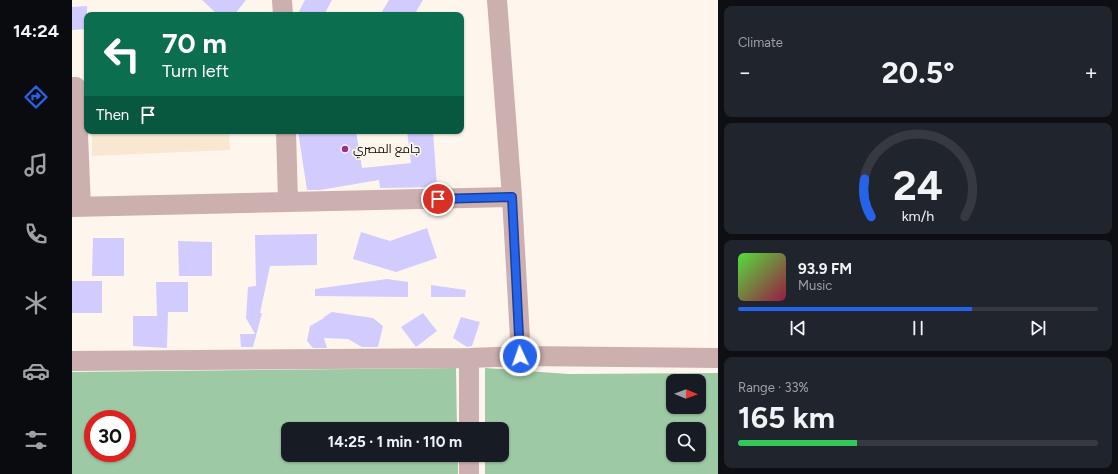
<!DOCTYPE html>
<html lang="en">
<head>
<meta charset="utf-8">
<style>
  :root { --surface:#171b24; --page:#20242c; --text:#f1f3f6; --muted:#9ea1a6; --line:#363941; --accent:#2563eb }
  body { margin:0; font-family:Figtree,Cairo,sans-serif; background:var(--page); color:var(--text); height:100vh; display:flex; flex-direction:column; font-size:15px; white-space:nowrap }
  * { box-sizing:border-box; margin:0 }
  p { font-size:13px; color:var(--muted) }
  .icon { flex:none; width:22px; height:22px; fill:none; stroke:currentColor; stroke-width:2; stroke-linecap:round; stroke-linejoin:round }
  .map { position:relative; flex:1; overflow:hidden }
  .side { display:flex; flex-direction:column; gap:6px; padding:6px; background:#0d0f14; width:400px }
  .side>* { flex:none }
  .top-card { position:absolute; left:12px; top:12px; width:380px; height:122px; border-radius:8px; box-shadow:0 1px 3px #0004; background:#0b6e4f; color:#fff; overflow:hidden }
  .needle { width:26px; rotate:91deg }
  .tools { position:absolute; left:594px; top:374px; display:grid; gap:8px }
  .tools a { display:grid; place-items:center; width:40px; height:40px; border-radius:8px; background:var(--surface); box-shadow:0 1px 3px #0004; font-size:20px }
  .speed { position:absolute; left:12px; top:410px; display:flex; gap:8px; font-size:20px; font-weight:700; text-align:center }
  .speed>* { display:grid; place-content:center; width:52px; height:52px; border-radius:50%; background:var(--surface); box-shadow:0 1px 3px #0004; line-height:1 }
  .speed .limit { border:6px solid #d22; background:#fff; color:#111 }
  .pin { position:absolute; display:grid; place-items:center; width:34px; height:34px; color:#fff; margin:-17px; border:2px solid #fff; border-radius:50%; box-shadow:0 1px 4px #0007 }
  .me { position:absolute; width:44px; margin:-22px; rotate:357deg; stroke-linejoin:round; filter:drop-shadow(0 0 3px #0008) }
  .turn { display:flex; align-items:center; gap:14px; height:84px; padding:0 12px; font-size:18px }
  .turn .icon { width:52px; height:52px; stroke-width:2.5 }
  .turn b { display:block; font-size:28px; line-height:34px }
  .then { display:flex; align-items:center; height:38px; padding:0 12px; background:#0003; gap:8px; font-size:15px }
  .big { font-size:30px; font-weight:700; line-height:1.1 }
  .side .tile { flex:1; display:flex; flex-direction:column; justify-content:center; gap:6px; min-width:0; padding:0 14px; border-radius:8px; background:var(--page) }
  .side .dial { align-items:center; gap:0 }
  .dial svg { height:104px; overflow:visible; fill:none; stroke:var(--line); stroke-width:7; stroke-linecap:round; text-anchor:middle }
  .dial text { fill:var(--text); stroke:none }
  .song { display:flex; align-items:center; gap:12px }
  .cover { width:48px; height:48px; border-radius:6px; background:linear-gradient(135deg,hsl(110 70% 55%),hsl(340 70% 35%)) }
  .played { height:4px; border-radius:2px; background:linear-gradient(90deg,var(--accent) 65%,var(--line) 65%) }
  .keys { display:flex; justify-content:space-around; direction:ltr }
  .heat { display:flex; justify-content:space-between; align-items:center; font-size:22px; direction:ltr }
  .charge { height:6px; border-radius:3px; background:linear-gradient(90deg,#34c759 33%,var(--line) 0) }
  .trip { position:absolute; left:209px; top:422px; width:228px; height:40px; border-radius:8px; background:var(--surface); box-shadow:0 1px 3px #0004; font-weight:700; line-height:40px; text-align:center }
  main { display:flex; flex:1; min-height:0 }
  .dock { display:flex; flex-direction:column; width:72px; justify-content:space-around; align-items:center; background:#090b0e; color:var(--muted) }
  .dock .icon { width:28px; height:28px }
  .dock .on { color:var(--accent) }
  .dock b { font-size:18px; color:var(--text) }
  .map>svg:first-child { display:block }
  .built { fill:#fae7d2 }
  .forest { fill:#9dc9a4; fill-rule:evenodd }
  .building { fill:#d2cbfe }
  .lines { fill:none; stroke-linecap:round; stroke-linejoin:round }
  .minor { stroke:#cbb0af; stroke-width:20 }
  .route-casing { stroke:#184099; stroke-width:10 }
  .route { stroke:#2563eb; stroke-width:7 }
  .poi-dot { fill:#963197; stroke:#fef6ed; stroke-width:1.5 }
  .labels { text-anchor:middle; dominant-baseline:central; stroke-width:3.5; stroke-linejoin:round; paint-order:stroke }
  .poi-label { font-size:12px; fill:#100c07; stroke:#fef6ed; text-anchor:start }
</style>
</head>
<body>
<main>
<nav class="dock">
<b>14:24</b>
<svg class="icon on" aria-label="directions" viewBox="0 0 24 24"><path d="M12 3l9 9-9 9-9-9zM9 14v-3h6M13 9l2 2-2 2"/></svg>
<svg class="icon" aria-label="music" viewBox="0 0 24 24"><path d="M9 18V5l10-2v13"/><circle cx="6" cy="18" r="3"/><circle cx="16" cy="16" r="3"/></svg>
<svg class="icon" aria-label="phone" viewBox="0 0 24 24"><path d="M5 4h4l2 5-3 2q2 4 5 5l2-3 5 2v4C11 20 4 13 5 4z"/></svg>
<svg class="icon" aria-label="climate" viewBox="0 0 24 24"><path d="M12 3v18M4 7l16 10M4 17L20 7"/></svg>
<svg class="icon" aria-label="car" viewBox="0 0 24 24"><path d="M5 17H2v-5l4-1 3-4h7l3 4 3 1v5h-3M9 17h6M6 11h13"/><circle cx="7" cy="17" r="2"/><circle cx="17" cy="17" r="2"/></svg>
<svg class="icon" aria-label="filters" viewBox="0 0 24 24"><path d="M4 7h16M4 17h16"/><circle cx="9" cy="7" r="2"/><circle cx="15" cy="17" r="2"/></svg>
</nav>
<div class="map">
<svg width="646" height="474" viewBox="0 0 646 474">
  <rect width="100%" height="100%" fill="#fef6ed"/>
  <path class="built" d="M 20,131 L 187,131 L 157,131 L 158,150 L 20,156 Z"/>
  <path class="forest" d="M 384,368 L 385,429 L 216,429 L 216,455 L 386,455 L 386,474 L 0,474 L 0,372 ZM 21,419 L 55,419 L 55,453 L 21,453 Z
    M 413,368 L 497,374 L 646,373 L 646,474 L 413,474 L 413,455 L 430,455 L 430,429 L 413,429 ZM 601,381 L 627,381 L 627,407 L 601,407 ZM 601,429 L 627,429 L 627,455 L 601,455 Z"/>
  <path class="building" d="M 130,0 L 174,0 L 162,15 L 146,15 Z
    M 233,0 L 260,0 L 252,15 L 225,15 Z
    M 317,0 L 351,0 L 342,15 L 308,15 Z
    M 15,6 L 15,29 L 0,30 L 0,7 Z
    M 226,131 L 284,131 L 290,168 L 339,163 L 335,131 L 361,131 L 365,187 L 308,188 L 307,180 L 248,190 L 235,190 Z
    M 355,228 L 365,258 L 324,272 L 281,259 L 289,232 L 318,241 Z
    M 245,234 L 245,265 L 198,266 L 188,313 L 190,313 L 181,347 L 169,347 L 168,334 L 183,334 L 174,318 L 176,287 L 184,286 L 183,235 Z
    M 21,238 L 52,238 L 52,276 L 20,276 Z
    M 106,241 L 140,242 L 140,276 L 107,276 Z
    M 315,279 L 336,282 L 336,297 L 243,296 L 243,289 Z
    M 0,281 L 30,281 L 30,313 L 0,313 Z
    M 84,282 L 116,282 L 116,312 L 96,312 L 95,348 L 61,346 L 61,316 L 85,316 Z
    M 359,285 L 394,290 L 393,297 L 359,297 Z
    M 260,312 L 301,318 L 311,326 L 306,347 L 290,347 L 276,339 L 252,338 L 255,348 L 241,348 L 235,341 L 238,326 L 252,318 L 252,317 Z
    M 351,313 L 365,331 L 344,347 L 329,327 Z
    M 389,317 L 408,322 L 400,346 L 395,347 L 381,338 Z"/>
  <g class="lines">
    <path class="minor" d="M 210,0 L 211,15
      M 425,0 L 440,197 L 449,356
      M 0,87 L 4,87 L 9,207
      M 214,131 L 216,202
      M 0,207 L 440,197
      M 397,358 L 397,429
      M 0,361 L 397,358 L 449,356 L 646,358
      M 397,455 L 397,474"/>
  </g>
  <g class="lines">
    <defs>
      <path id="route" d="M 366,199 L 440,197 L 448,356"/>
    </defs>
    <use href="#route" class="route-casing"/>
    <use href="#route" class="route"/>
  </g>
  <circle class="poi-dot" cx="273" cy="149" r="4"/>
  <g class="labels">
    <g class="poi-label">
      <text x="281" y="149">جامع المصري</text>
    </g>
  </g>
</svg>
<div class="tools">
<a><svg class="needle" viewBox="-14 -14 28 28"><path d="M0-13l5 13h-10z" fill="#e53935"/><path d="M0 13l5-13h-10z" fill="#9ea1a6"/></svg></a>
<a><svg class="icon" aria-label="search" viewBox="0 0 24 24"><circle cx="10" cy="10" r="6"/><path d="M15 15l6 6"/></svg></a>
</div>
<div class="speed"><div class="limit">30</div></div>
<div class="pin" style="left:366px;top:199px;background:#d93025"><svg class="icon" aria-label="arrive" viewBox="0 0 24 24"><path d="M6 21V4h12l-3 4 3 4H6"/></svg></div>
<svg class="me" style="left:448px;top:356px" viewBox="-20 -20 40 40"><circle r="17" fill="#2563eb" stroke="#fff" stroke-width="3"/><path d="M0-11L8 9 0 5-8 9z" fill="#fff"/></svg>
<div class="trip">14:25 · 1 min · 110 m</div>
<div class="top-card">
<div class="turn"><svg class="icon" aria-label="left" viewBox="0 0 24 24"><path d="M17 20v-9H6M10 6l-5 5 5 5"/></svg><div><b>70 m</b>Turn left</div></div>
<div class="then">Then<svg class="icon" aria-label="arrive" viewBox="0 0 24 24"><path d="M6 21V4h12l-3 4 3 4H6"/></svg></div>
</div>
</div>
<section class="side">
<div class="tile"><p>Climate</p>
<div class="heat"><a>−</a><b class="big">20.5°</b><a>+</a></div>
</div>
<div class="tile dial"><svg viewBox="0 0 100 80">
<path d="M14 69A42 42 0 1 1 86 69"/>
<path d="M14 69A42 42 0 0 1 9 40" stroke="#2563eb"/>
<text x="50" y="56" font-size="32" font-weight="700">24</text>
<text x="50" y="72" font-size="11">km/h</text>
</svg></div>
<div class="tile">
<div class="song"><i class="cover"></i><div><b>93.9 FM</b><p>Music</p></div></div>
<div class="played"></div>
<div class="keys"><svg class="icon" aria-label="previous" viewBox="0 0 24 24"><path d="M18 5L8 12l10 7zM5 5v14"/></svg><svg class="icon" aria-label="pause" viewBox="0 0 24 24"><path d="M8 5v14M16 5v14"/></svg><svg class="icon" aria-label="next" viewBox="0 0 24 24"><path d="M6 5l10 7-10 7zM19 5v14"/></svg></div>
</div>
<div class="tile"><p>Range · 33%</p><b class="big">165 km</b><div class="charge"></div></div>
</section>
</main>
</body>
</html>
